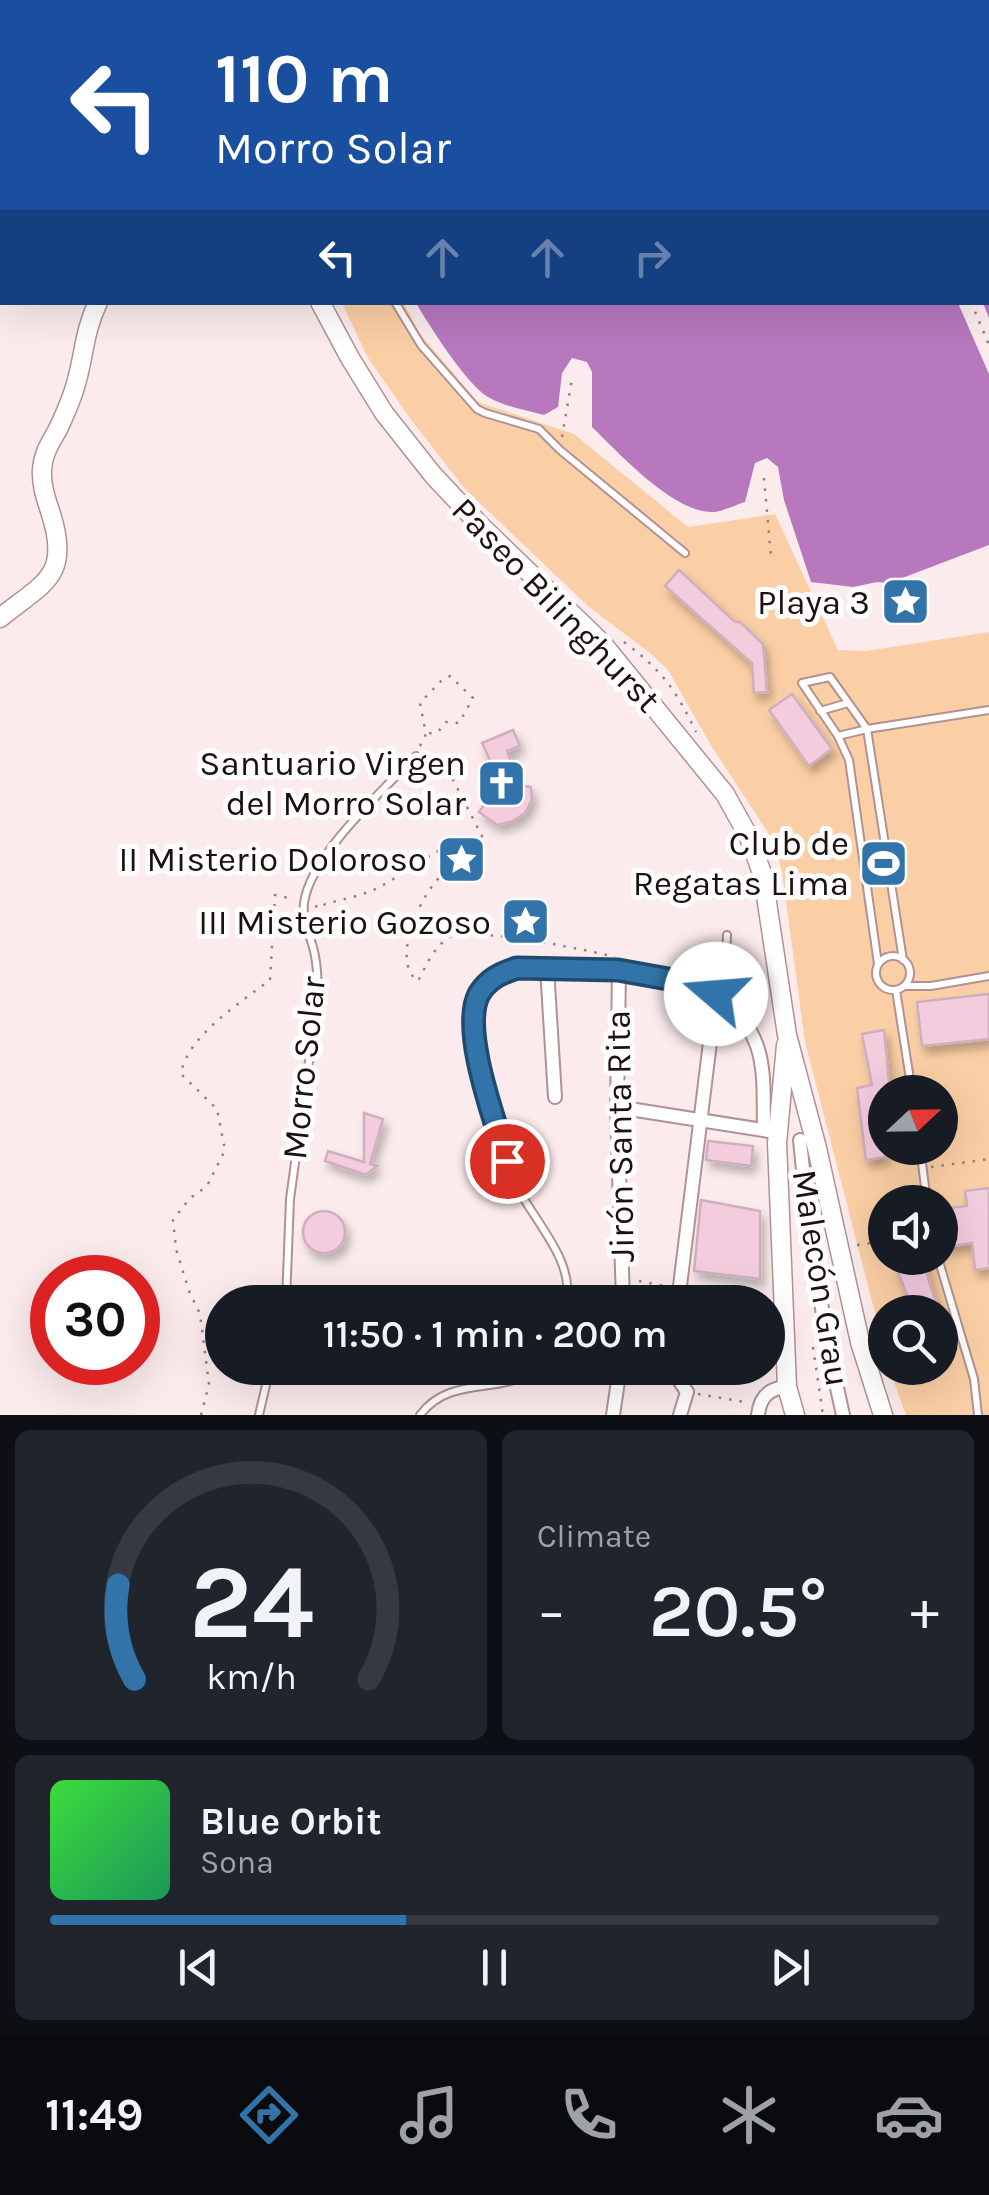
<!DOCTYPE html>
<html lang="en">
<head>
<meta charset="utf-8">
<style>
  :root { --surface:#171b24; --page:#20242c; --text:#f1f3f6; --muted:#9ea1a6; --line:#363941; --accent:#3274aa }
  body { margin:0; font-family:Karla,sans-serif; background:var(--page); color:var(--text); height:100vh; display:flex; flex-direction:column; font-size:38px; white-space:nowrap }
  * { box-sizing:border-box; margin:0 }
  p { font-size:32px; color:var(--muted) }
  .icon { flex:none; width:55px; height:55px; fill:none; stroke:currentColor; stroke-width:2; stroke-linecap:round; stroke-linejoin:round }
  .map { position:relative; height:1415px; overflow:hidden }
  .side { display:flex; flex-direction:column; gap:15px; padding:15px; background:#0d0f14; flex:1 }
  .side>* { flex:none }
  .banner { position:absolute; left:0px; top:0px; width:990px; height:305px; box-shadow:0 10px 40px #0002; background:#1a4fa0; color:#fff; overflow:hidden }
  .needle { width:65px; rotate:68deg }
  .fabs { position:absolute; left:868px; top:1075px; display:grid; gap:20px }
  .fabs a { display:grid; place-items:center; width:90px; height:90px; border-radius:50%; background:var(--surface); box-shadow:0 10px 40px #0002; font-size:50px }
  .speed { position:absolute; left:30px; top:1255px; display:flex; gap:20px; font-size:50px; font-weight:700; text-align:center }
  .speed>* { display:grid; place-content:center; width:130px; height:130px; border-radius:50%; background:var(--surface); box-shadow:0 10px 40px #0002; line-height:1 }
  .speed .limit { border:15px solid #d22; background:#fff; color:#111 }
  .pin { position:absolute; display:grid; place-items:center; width:85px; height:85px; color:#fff; margin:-42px; border:5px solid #fff; border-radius:50%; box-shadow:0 2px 10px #0007 }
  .me { position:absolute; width:110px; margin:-55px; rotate:288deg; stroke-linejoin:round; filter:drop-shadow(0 0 8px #0008) }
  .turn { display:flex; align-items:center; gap:35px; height:210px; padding:0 50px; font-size:45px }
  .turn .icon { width:130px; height:130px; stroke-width:2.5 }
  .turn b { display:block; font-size:70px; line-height:85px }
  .lanes { display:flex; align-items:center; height:95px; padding:0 50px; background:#0003; justify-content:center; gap:50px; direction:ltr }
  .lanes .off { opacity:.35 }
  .big { font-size:75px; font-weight:600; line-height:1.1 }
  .side .card { flex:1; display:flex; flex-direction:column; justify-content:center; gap:15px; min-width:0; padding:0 35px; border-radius:15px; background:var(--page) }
  .side .dial { align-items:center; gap:0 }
  .dial svg { height:260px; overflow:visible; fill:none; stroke:var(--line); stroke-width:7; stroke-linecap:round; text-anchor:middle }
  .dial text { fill:var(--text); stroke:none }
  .song { display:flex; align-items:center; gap:30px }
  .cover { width:120px; height:120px; border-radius:15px; background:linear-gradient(135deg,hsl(120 70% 55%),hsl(150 70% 35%)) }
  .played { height:10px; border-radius:5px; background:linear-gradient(90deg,var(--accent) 40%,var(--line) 40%) }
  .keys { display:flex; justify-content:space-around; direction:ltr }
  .heat { display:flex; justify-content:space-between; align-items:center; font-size:55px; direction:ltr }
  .side .tiles { flex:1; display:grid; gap:15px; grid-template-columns:1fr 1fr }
  .card:last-child { grid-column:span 2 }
  .trip { position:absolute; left:205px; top:1285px; width:580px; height:100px; border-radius:50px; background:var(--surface); box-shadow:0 10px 40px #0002; font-weight:600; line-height:100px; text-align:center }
  .dock { display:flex; height:160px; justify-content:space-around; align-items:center; background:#090b0e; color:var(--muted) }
  .dock .icon { width:70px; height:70px }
  .dock .current { color:var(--accent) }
  .dock b { font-size:45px; color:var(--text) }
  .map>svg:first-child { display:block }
  .green { fill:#fbcfa5; fill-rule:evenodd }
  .water { fill:#b778be }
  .building { fill:#f3ccde; stroke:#cfafbe; stroke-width:2.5; filter:url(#shadow) }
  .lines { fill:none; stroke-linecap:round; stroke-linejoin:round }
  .lane-casing { stroke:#b39193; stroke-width:10 }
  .street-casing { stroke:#b39193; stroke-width:16 }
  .secondary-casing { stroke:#b39193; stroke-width:21 }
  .path { stroke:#908283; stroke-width:2.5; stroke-dasharray:2.5 8; stroke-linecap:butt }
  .lane { stroke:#fff; stroke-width:6 }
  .street { stroke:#fff; stroke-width:12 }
  .secondary { stroke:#fff; stroke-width:18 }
  .route-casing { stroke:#204b6e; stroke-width:25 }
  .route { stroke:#3274aa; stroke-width:18 }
  .labels { text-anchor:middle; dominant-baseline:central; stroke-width:10; stroke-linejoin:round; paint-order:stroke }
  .poi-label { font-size:35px; fill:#1c1010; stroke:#fdfdfd; text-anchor:end }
  .street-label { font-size:35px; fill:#1c1010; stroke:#fdfdfd }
</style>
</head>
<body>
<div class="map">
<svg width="989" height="1415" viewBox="0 0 989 1415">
  <defs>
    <filter id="shadow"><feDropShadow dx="4" dy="7" stdDeviation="5" flood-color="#0004"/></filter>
  </defs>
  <rect width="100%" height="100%" fill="#fbebec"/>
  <path class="green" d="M 342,303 L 404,303 L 420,334 L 478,402 L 574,434 L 688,527 L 775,514 L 838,650 L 866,651 L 989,632 L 989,1415 L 906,1415 L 889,1368 L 940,1368 L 940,1312 L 885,1312 L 885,1352 L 805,1042 L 782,872 L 777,853 L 767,831 L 712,747 L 668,670 L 650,653 L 589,607 L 465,489 L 412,421 L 368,358 ZM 885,1092 L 940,1092 L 940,1148 L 885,1148 ZM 885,1202 L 940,1202 L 940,1258 L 885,1258 Z"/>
  <path class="water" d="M 0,0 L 241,0 L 239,2 L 2,2 L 2,243 L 0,245 Z
    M 390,0 L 989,0 L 989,318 L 983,303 L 988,302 L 988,2 L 394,2 Z
    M 416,303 L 958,303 L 989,374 L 989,545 L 889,583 L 877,582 L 853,587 L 811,582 L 784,500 L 778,467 L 767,458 L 755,463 L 745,502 C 735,505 724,511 714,512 C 674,514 619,453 592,427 L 592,372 L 587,362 L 572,358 L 562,373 L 558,407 L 544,415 C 527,410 506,407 490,398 C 468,387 429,325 416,303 Z"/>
  <path class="building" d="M 679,570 L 735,622 L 740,622 L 763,644 L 767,692 L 754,693 L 752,663 L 665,586 Z
    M 792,694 L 832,749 L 809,766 L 769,710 Z
    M 513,730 L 520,746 L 507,751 L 511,762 L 506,764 L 513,784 L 531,787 L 532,800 L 525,813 L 513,821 L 497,825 L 479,812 L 494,791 L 490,784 L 495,782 L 487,761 L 490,760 L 482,743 Z
    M 989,994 L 989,1039 L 922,1046 L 917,1002 Z
    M 884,1030 L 890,1092 L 885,1092 L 885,1157 L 866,1160 L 857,1088 L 872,1085 L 862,1034 Z
    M 364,1113 L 383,1119 L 370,1164 L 377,1166 L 367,1174 L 363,1174 L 325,1161 L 328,1151 L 364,1162 Z
    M 708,1141 L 753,1146 L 751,1166 L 706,1160 Z
    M 989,1188 L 989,1268 L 975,1270 L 972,1243 L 945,1247 L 940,1209 L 967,1206 L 965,1191 Z
    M 701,1200 L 760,1211 L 760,1279 L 694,1271 Z
    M303 1232a21 21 0 1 1 42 0a21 21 0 1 1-42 0Z
    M 921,1258 L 923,1258 L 930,1285 L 940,1312 L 914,1312 L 896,1267 Z"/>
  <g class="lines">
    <defs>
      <path id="lane" d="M 395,302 L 421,345 L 477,409 L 485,413 L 539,429 L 560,450 L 685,553
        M 820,711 L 848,703
        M 838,736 L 867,729 L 989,710
        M 727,935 L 726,960 L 729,974 L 743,991 L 749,1023
        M876 973a17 17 0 1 1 34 0a17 17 0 1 1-34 0Z
        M 878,964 L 849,760 L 838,736 L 802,683 L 830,677 L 867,729 L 903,960
        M 547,968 C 527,968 505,966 489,981 C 457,1013 484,1084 495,1120 C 501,1140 505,1160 513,1179 C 530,1217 576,1260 566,1302
        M 906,986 L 931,986 L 989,976
        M 896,990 L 912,1092
        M 920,1148 L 927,1202
        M 938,1258 L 974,1379 L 978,1415
        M 286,1302 L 290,1199 L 317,1003 C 318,987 318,972 315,956 C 312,938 302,923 304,903 C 310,856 383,790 416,756
        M 259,1415 L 270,1368
        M 420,1415 C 452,1373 502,1397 537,1368"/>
      <path id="street" d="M 619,970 L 617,1107 L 623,1302
        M 555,1097 L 547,968 C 597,970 644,972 692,987 C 701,990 712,992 720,997 C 737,1009 750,1027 757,1046 C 766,1072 763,1103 764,1130
        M 617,1107 L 769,1131
        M 800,1140 L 808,1219 L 828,1347 L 843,1415
        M 678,1302 L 716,994
        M 671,1368 L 687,1392 L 680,1415
        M 613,1415 L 620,1368
        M 758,1415 C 760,1397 769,1388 787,1387"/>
      <path id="secondary" d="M 320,302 L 350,358 L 384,413 L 433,475 L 479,524 L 602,643 L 725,794 L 749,837 L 763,876 L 787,1035 L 817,1148 L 860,1342 L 883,1415
        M 0,618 C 43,583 71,577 51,514 C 46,499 41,485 42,469 C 43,452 52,441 59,427 C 67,410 74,394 78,376 C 85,348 85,330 98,302
        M 786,1045 L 777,1143 L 787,1387 L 795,1415"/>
    </defs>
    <use href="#lane" class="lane-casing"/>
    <use href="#street" class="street-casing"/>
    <use href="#secondary" class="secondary-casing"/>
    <path class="path" d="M 971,302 L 989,345
      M 562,437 L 572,379
      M 764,478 L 771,557
      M 624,642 C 662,670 676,690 696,732
      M 420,746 L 426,734 L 420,703 L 441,681 L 450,676 L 473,698 L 459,723 L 446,722 L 438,732 L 426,734
      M 440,850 L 461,866 C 456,868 451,869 446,872 C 422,888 389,962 418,981 C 426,966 434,946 450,937 C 471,926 588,950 615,957
      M 315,906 L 322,908 L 325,904 C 344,899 367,895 385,884 C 418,865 443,840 484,840 L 450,774 L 427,761
      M 931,1167 L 989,1159
      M 940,1234 L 941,1234
      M 857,1245 L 885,1241
      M 639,1281 L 665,1286
      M 813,1347 L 823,1415
      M 698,1394 L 745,1402
      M 201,1415 L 209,1384 L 200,1314 L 189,1291 L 176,1249 L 173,1220 L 189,1199 L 207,1186 L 225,1150 L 217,1109 L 181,1074 C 187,1036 240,1003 270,980 L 275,895 L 293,899"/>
    <use href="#lane" class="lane"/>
    <use href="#street" class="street"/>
    <use href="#secondary" class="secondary"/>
  </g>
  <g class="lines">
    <defs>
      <path id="route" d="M 507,1161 C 496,1123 460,1030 479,994 C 488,979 501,973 517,968 L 618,970 L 668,979 L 716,994"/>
    </defs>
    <use href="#route" class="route-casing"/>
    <use href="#route" class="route"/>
  </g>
  <defs>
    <symbol id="sight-square" viewBox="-11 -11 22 22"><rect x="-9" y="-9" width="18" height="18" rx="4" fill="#3274aa" stroke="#fdfdfd"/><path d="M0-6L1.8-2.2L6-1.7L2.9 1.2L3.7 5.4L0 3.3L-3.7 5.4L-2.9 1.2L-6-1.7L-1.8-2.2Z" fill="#fff"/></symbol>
    <symbol id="church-square" viewBox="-11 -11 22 22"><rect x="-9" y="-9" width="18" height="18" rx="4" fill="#3274aa" stroke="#fdfdfd"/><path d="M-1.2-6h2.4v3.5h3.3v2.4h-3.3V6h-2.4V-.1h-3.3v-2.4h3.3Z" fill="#fff"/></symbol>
    <symbol id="stadium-square" viewBox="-11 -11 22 22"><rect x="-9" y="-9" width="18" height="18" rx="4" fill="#3274aa" stroke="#fdfdfd"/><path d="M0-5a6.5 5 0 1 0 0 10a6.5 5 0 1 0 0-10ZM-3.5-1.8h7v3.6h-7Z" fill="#fff"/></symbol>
  </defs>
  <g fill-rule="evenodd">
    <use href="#sight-square" x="878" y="574" width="55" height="55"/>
    <use href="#church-square" x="474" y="756" width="55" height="55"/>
    <use href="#sight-square" x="434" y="832" width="55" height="55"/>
    <use href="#stadium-square" x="856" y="836" width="55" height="55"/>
    <use href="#sight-square" x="498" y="894" width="55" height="55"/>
  </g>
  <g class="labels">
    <g class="poi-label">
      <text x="870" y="602">Playa 3</text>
      <text x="466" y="763">Santuario Virgen<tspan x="466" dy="40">del Morro Solar</tspan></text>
      <text x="849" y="843">Club de<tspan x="849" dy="40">Regatas Lima</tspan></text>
      <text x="427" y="859">II Misterio Doloroso</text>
      <text x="491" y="922">III Misterio Gozoso</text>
    </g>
    <g class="street-label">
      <text transform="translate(556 605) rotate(46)">Paseo Bilinghurst</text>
      <text transform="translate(304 1068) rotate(-84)">Morro Solar</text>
      <text transform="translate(620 1136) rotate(-91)">Jirón Santa Rita</text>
      <text transform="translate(821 1278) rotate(81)">Malecón Grau</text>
    </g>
  </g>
</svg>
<div class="fabs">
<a><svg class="needle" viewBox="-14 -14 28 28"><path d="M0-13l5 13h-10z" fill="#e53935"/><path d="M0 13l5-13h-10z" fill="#9ea1a6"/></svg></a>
<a><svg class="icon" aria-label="sound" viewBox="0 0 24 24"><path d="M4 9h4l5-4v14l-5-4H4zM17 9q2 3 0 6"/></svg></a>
<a><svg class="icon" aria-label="search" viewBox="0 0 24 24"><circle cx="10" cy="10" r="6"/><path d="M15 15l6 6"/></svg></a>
</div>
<div class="speed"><div class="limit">30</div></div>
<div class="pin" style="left:507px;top:1161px;background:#d93025"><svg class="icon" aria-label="arrive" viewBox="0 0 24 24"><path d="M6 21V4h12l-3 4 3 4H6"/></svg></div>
<svg class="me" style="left:716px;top:994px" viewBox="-20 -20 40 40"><circle r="19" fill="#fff"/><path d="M0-13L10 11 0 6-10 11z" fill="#3274aa"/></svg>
<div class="trip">11:50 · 1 min · 200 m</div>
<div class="banner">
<div class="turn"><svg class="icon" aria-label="left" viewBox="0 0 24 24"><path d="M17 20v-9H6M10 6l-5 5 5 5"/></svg><div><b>110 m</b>Morro Solar</div></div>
<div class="lanes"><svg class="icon" aria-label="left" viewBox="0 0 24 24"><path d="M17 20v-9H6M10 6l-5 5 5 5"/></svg><svg class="icon off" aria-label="ahead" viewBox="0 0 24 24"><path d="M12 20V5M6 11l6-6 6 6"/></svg><svg class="icon off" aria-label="ahead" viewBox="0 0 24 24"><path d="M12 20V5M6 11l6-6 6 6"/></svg><svg class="icon off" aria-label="right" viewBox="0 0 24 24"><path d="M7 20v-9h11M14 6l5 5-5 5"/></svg></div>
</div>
</div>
<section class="side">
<div class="tiles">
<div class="card dial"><svg viewBox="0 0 100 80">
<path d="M14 69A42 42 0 1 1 86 69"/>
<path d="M14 69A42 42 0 0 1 9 40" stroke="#3274aa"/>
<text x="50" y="56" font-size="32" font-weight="700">24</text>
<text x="50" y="72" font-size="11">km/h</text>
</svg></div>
<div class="card"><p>Climate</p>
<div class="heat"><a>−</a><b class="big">20.5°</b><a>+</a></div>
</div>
<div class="card">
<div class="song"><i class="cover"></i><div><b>Blue Orbit</b><p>Sona</p></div></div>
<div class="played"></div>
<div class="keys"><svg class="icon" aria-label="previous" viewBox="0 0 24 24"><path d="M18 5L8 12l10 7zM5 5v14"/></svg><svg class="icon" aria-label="pause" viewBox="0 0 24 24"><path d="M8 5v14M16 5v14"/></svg><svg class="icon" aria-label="next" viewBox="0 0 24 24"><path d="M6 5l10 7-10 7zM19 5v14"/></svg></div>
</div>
</div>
</section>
<nav class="dock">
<b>11:49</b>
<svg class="icon current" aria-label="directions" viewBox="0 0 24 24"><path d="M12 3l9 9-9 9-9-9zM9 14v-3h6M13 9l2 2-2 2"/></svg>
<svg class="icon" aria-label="music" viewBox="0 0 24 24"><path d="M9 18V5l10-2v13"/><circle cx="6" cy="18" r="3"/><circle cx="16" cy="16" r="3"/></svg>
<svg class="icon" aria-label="phone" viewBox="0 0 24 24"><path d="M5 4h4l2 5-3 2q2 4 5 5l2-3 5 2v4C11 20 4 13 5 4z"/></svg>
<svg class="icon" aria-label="climate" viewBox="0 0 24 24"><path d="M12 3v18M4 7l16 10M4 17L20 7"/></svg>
<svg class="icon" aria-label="car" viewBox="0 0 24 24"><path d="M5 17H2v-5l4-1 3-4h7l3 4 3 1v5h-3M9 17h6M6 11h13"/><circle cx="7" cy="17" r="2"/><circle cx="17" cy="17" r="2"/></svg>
</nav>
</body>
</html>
